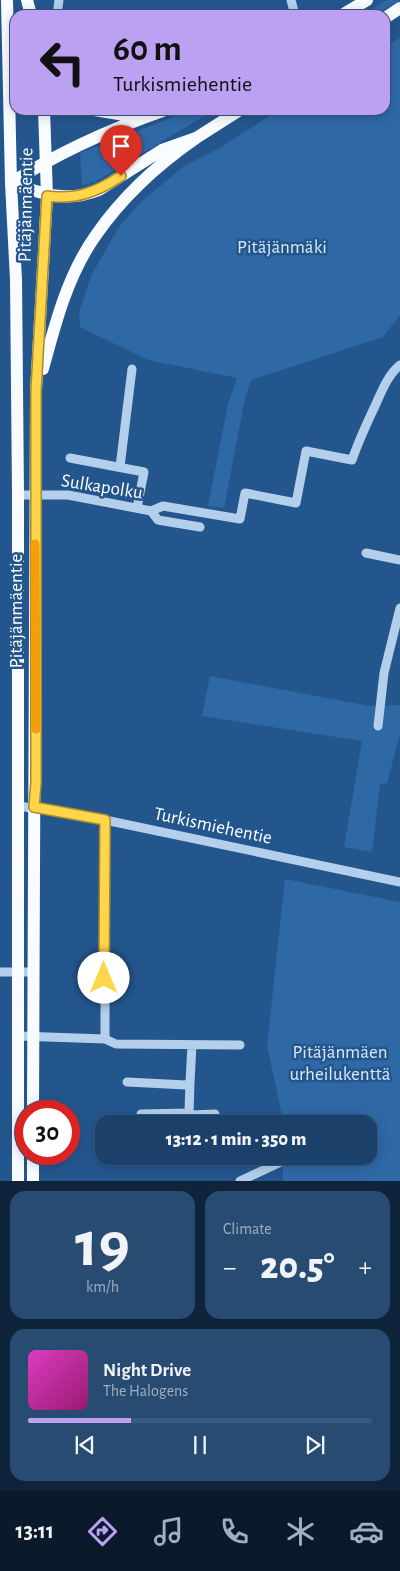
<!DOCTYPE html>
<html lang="en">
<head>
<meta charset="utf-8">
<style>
  :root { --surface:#1b406a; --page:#284b72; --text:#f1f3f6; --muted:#a0afc1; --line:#39597e; --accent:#bca0f2 }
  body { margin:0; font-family:"Alegreya Sans",sans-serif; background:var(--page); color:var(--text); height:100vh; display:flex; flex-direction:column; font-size:19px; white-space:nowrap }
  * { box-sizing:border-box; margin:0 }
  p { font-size:16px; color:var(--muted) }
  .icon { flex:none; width:28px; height:28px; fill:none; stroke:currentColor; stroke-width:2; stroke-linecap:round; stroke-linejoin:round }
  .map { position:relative; height:1181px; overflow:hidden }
  .side { display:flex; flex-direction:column; gap:10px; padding:10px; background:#0f233a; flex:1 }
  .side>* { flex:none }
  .guide { position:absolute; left:10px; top:10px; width:380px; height:105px; border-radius:15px; box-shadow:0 2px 12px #0003,0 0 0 1px var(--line); background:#bca0f2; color:#111; overflow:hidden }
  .speed { position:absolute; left:15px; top:1100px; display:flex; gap:10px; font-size:25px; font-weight:700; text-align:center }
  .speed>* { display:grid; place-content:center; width:65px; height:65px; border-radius:50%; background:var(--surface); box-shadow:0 2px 12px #0003,0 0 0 1px var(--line); line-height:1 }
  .speed .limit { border:8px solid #d22; background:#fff; color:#111 }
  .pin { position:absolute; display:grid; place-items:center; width:42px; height:42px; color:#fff; margin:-51px -21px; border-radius:50% 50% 50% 0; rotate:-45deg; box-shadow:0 0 5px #0007 }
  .pin .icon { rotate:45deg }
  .me { position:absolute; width:55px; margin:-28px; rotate:0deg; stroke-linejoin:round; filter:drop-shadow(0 0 4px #0008) }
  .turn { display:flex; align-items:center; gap:18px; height:105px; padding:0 20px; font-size:22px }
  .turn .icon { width:65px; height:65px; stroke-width:2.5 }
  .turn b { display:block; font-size:35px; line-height:42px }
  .big { font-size:38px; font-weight:800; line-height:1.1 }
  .side .card { flex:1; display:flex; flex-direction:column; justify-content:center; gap:8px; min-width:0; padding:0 18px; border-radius:15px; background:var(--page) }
  .side .dial { align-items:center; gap:0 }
  .dial b { font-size:65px; line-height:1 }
  .song { display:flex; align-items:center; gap:15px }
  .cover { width:60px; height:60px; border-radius:8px; background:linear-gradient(135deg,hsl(310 70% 55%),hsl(320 70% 35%)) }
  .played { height:5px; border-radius:2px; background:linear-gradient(90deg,var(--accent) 30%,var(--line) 30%) }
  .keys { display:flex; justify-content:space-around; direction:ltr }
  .heat { display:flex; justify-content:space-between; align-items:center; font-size:28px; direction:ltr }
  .side .tiles { flex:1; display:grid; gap:10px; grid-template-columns:1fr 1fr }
  .card:last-child { grid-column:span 2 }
  .trip { position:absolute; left:95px; top:1115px; width:282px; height:50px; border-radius:15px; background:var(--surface); box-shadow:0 2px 12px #0003,0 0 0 1px var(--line); font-weight:800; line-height:50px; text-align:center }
  .menu { display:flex; height:80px; justify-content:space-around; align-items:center; background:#0b1a2a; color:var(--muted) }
  .menu .icon { width:35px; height:35px }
  .menu .selected { color:var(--accent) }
  .menu b { font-size:22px; color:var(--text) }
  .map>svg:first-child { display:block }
  .green { fill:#2e69a6 }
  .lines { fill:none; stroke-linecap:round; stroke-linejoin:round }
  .minor { stroke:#b3cfeb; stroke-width:9 }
  .major { stroke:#f8fbff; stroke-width:12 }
  .route-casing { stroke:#a68a30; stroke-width:12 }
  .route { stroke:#ffd54a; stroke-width:9 }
  .slow { stroke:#f59e0b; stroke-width:9 }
  .labels { text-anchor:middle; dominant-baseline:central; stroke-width:5; stroke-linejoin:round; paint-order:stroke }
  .street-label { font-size:19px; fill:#fff; stroke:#24568e }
  .park-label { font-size:19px; fill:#d8e8f8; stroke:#24568e }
</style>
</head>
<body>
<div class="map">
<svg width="400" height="1181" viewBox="0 0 400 1181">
  <rect width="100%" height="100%" fill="#24568e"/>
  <path class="green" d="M 387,0 L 400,0 L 375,15 L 361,15 Z
    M 400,38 L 400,315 L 383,337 L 251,380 L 245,398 L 224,508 L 208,506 L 228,404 L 237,378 L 148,360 L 80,327 L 79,312 L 92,274 L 119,227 L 141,202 L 184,166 L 218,149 L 279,110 L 385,110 L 385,47 Z
    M 191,110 L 214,110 L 95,182 L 82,185 L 80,153 Z
    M 210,676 L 369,706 L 400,705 L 400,734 L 387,783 L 380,784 L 372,852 L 344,847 L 362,741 L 202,716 Z
    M 285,879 L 400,902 L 400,1181 L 283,1181 L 283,1156 L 369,1156 L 369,1124 L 284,1124 L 267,1046 Z"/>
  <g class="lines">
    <path class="minor" d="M 291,0 L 295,15
      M 57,15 L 59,0
      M 70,458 L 144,472 L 137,508
      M 120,467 L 132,369
      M 18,495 L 68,495 L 151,511
      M 151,511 L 163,506 L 240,519 L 245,493 L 296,503 L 306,451 L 352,460 C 359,440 366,425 375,406 C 382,391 387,376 400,365
      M 151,511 L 158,520 L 200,527
      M 366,553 L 400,560
      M 378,726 L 384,673 L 400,608
      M 19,806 L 105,820 L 400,882
      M 0,972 L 33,972
      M 19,1036 L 105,1039 L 116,1044 L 240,1045
      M 105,1039 L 105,820
      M 127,1082 L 186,1085 L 190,1082 L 192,1045
      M 190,1082 L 189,1113 L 192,1115 L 215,1114
      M 141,1114 L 189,1113
      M 240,1181 L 283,1161"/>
    <path class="major" d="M 7,0 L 11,183 L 16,280 L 18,495 L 18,1181
      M 27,0 L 31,15
      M 342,15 L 367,0
      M 385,18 L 400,8
      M 94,110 L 125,115 L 144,114
      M 11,183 C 42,194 67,203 99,190 L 162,150 L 196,138 L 240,110
      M 11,183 C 59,152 111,129 165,110
      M 43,369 C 55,324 68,274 96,235 C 123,196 157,165 196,138
      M 33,1111 L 36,391 L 47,196 L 44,110
      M 33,1181 L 33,1154"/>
  </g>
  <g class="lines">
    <defs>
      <path id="route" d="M 104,978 L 105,820 L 34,807 L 36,783 L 36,391 L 47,196 C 76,200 97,192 121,176"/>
    </defs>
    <use href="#route" class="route-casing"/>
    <use href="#route" class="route"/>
    <path class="slow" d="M 35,544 L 36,729"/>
  </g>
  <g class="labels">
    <g class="street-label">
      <text transform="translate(26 205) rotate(-89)">Pitäjänmäentie</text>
      <text transform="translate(102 487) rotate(9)">Sulkapolku</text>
      <text transform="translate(16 611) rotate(-90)">Pitäjänmäentie</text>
      <text transform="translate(213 826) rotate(12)">Turkismiehentie</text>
    </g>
    <g class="park-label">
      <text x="282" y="247">Pitäjänmäki</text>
      <text x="340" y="1052">Pitäjänmäen<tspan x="340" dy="22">urheilukenttä</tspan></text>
    </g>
  </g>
</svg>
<div class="speed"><div class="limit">30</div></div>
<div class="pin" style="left:121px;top:176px;background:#d93025"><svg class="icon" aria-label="arrive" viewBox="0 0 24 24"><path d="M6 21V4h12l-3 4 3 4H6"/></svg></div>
<svg class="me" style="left:104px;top:978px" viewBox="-20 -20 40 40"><circle r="19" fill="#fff"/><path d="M0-13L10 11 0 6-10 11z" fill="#ffd54a"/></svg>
<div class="trip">13:12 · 1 min · 350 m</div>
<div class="guide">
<div class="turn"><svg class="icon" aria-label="left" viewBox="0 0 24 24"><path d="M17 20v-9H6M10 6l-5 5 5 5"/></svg><div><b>60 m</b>Turkismiehentie</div></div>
</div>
</div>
<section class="side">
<div class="tiles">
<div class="card dial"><b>19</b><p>km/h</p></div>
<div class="card"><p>Climate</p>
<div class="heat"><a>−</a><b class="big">20.5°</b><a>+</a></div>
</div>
<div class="card">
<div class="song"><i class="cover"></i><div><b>Night Drive</b><p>The Halogens</p></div></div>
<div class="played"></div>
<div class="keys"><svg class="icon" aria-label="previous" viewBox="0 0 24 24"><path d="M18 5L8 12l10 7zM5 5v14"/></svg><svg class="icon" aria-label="pause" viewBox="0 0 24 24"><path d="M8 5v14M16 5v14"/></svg><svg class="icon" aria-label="next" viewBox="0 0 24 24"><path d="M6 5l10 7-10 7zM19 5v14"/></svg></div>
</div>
</div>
</section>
<nav class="menu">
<b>13:11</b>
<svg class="icon selected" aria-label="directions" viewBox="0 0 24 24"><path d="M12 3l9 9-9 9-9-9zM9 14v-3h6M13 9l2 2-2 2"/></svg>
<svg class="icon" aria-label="music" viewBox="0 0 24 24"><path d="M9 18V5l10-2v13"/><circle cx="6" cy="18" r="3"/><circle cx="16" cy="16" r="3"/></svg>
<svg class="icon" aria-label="phone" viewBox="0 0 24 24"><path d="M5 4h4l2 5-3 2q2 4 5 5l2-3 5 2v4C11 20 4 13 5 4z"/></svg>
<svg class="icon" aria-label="climate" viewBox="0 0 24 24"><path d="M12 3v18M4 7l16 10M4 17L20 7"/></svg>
<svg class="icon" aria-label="car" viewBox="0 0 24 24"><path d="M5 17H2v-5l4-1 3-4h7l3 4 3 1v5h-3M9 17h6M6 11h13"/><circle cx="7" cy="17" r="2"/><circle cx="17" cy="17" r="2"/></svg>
</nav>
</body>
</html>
